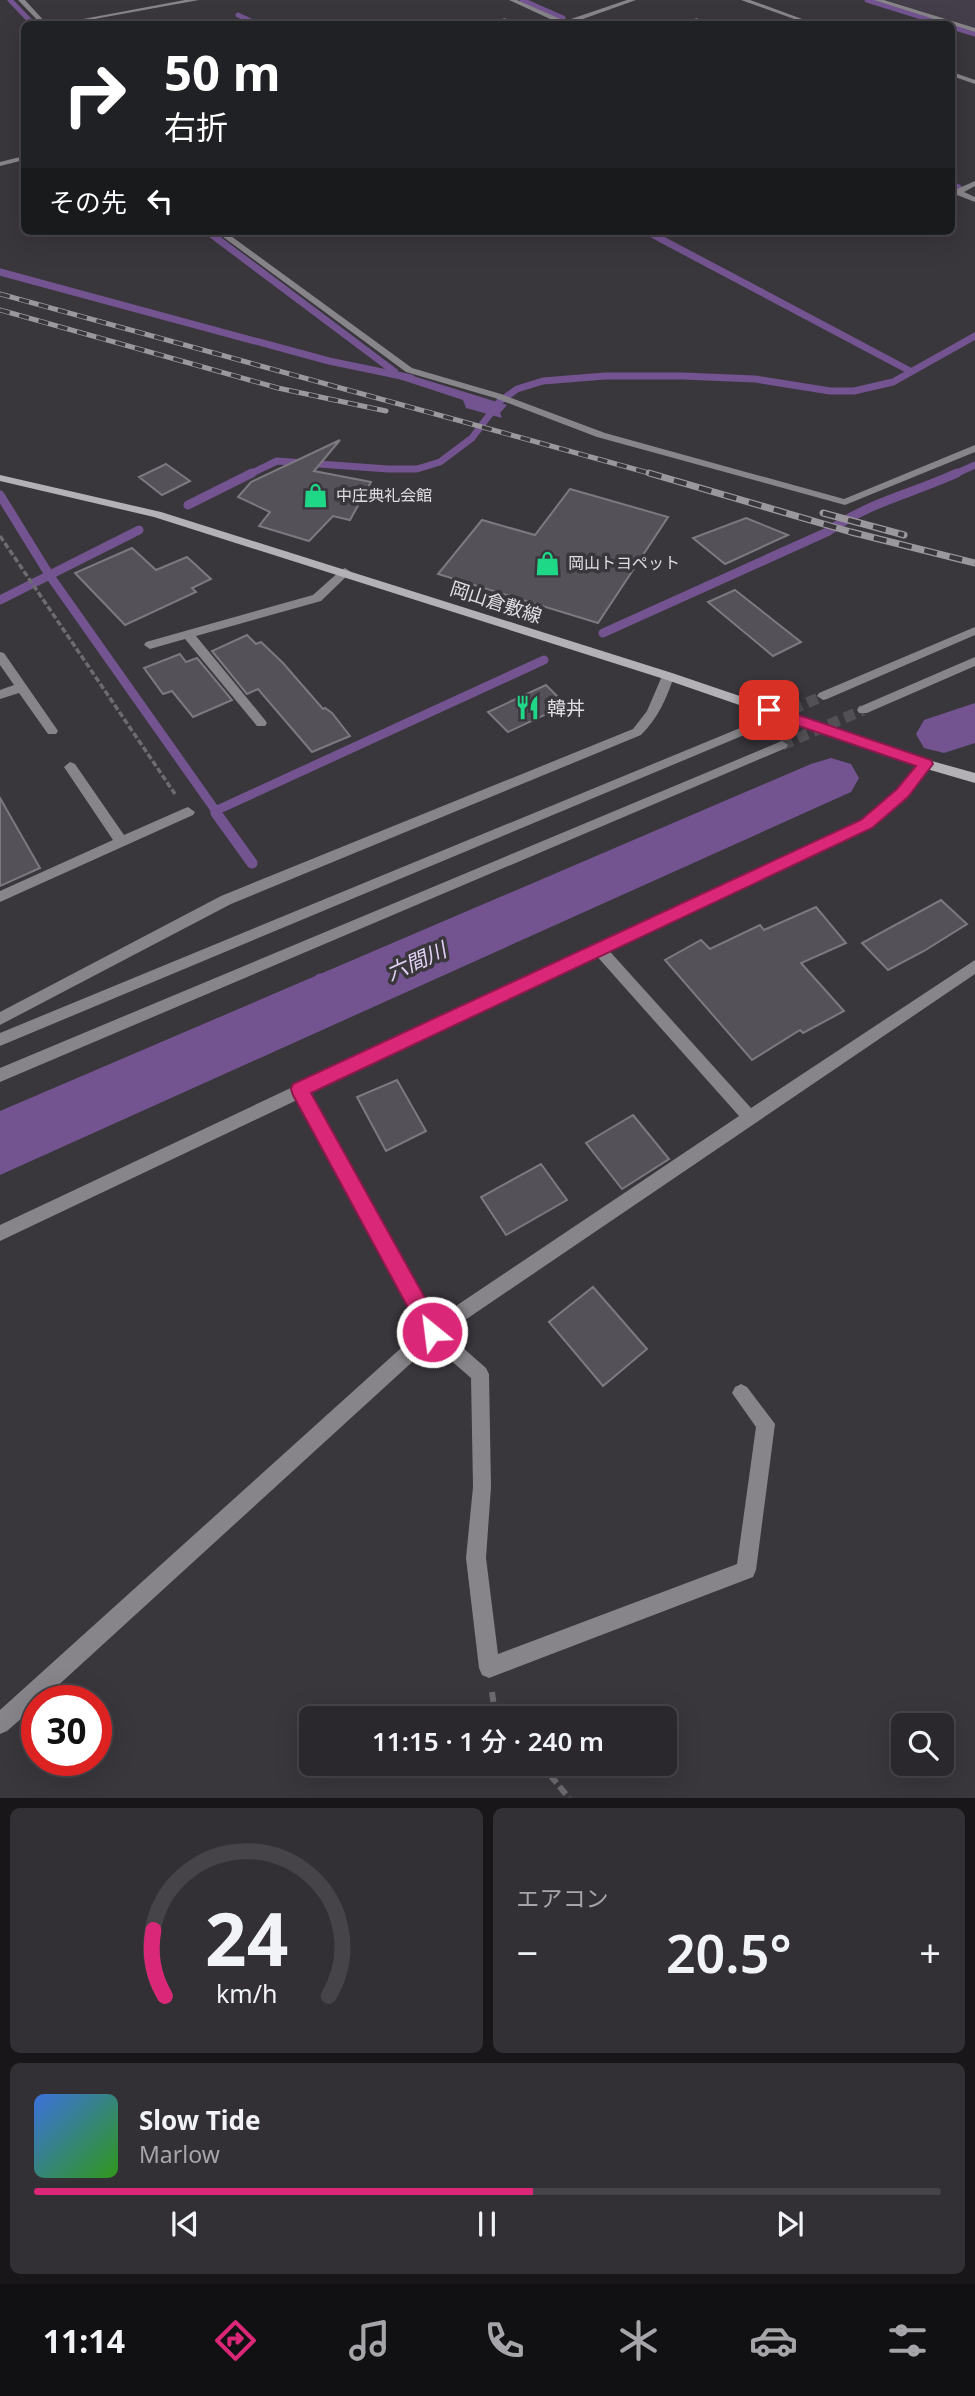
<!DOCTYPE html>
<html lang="ja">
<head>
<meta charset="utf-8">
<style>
  :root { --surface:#2b282d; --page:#333035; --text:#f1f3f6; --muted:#a6a6aa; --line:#474449; --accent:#db2777 }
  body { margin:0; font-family:"Noto Sans","Noto Sans JP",sans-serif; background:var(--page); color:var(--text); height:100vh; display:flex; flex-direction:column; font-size:26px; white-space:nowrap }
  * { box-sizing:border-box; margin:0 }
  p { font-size:23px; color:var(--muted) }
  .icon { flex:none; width:38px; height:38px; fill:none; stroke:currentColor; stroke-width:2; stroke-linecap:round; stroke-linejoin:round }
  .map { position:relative; height:1798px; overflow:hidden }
  .sheet { display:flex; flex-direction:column; gap:10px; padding:10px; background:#181619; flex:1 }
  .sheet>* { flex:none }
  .guide { position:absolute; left:21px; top:21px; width:934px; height:214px; border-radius:10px; box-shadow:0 7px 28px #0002,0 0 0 2px var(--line); background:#202124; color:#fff; overflow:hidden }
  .fabs { position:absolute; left:891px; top:1713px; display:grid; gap:14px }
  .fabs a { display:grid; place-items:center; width:63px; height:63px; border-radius:10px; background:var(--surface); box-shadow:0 7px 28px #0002,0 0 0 2px var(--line); font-size:35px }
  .speed { position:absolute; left:21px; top:1685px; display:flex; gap:14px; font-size:35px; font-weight:700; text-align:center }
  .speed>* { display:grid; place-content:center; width:91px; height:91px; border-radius:50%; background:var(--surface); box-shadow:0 7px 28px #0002,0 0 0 2px var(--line); line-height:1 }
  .speed .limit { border:10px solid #d22; background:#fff; color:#111 }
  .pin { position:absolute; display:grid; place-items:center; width:60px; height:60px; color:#fff; margin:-30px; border-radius:14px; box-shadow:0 4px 10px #0006 }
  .me { position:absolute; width:77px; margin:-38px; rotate:331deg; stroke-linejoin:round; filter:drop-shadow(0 0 5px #0008) }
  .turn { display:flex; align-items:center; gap:24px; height:147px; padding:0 28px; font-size:32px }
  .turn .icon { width:91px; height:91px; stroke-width:2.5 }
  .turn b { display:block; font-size:49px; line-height:60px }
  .then { display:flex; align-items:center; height:66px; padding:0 28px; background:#0003; gap:14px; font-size:26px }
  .big { font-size:52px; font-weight:600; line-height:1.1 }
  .sheet .widget { flex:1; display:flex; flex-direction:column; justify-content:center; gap:10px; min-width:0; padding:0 24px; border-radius:10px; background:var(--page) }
  .sheet .dial { align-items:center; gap:0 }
  .dial svg { height:182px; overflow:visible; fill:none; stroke:var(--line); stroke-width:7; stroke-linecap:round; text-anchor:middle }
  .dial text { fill:var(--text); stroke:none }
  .song { display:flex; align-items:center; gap:21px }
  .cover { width:84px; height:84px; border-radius:10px; background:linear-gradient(135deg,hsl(220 70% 55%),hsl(110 70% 35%)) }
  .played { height:7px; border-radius:4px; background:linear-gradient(90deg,var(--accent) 55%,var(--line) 55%) }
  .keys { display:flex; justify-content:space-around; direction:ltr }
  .heat { display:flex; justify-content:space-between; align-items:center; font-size:38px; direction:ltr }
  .sheet .tiles { flex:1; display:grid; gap:10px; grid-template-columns:1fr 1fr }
  .widget:last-child { grid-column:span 2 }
  .trip { position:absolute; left:299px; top:1706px; width:378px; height:70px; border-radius:10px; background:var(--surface); box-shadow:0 7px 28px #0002,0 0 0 2px var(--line); font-weight:600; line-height:70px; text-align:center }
  .tabs { display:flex; height:112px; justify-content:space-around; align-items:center; background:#111012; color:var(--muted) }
  .tabs .icon { width:49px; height:49px }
  .tabs .active { color:var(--accent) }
  .tabs b { font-size:32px; color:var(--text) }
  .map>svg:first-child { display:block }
  .built { fill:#433e49 }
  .water { fill:#735490 }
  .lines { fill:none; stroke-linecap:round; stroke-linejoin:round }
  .stream-far3 { stroke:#735490; stroke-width:5 }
  .stream-far2 { stroke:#735490; stroke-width:7 }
  .stream-far1 { stroke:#735490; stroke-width:9 }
  .stream { stroke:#735490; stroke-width:11 }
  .river { fill:#735490; fill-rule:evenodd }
  .building { fill:#545158; stroke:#7c7980; stroke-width:2 }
  .tertiary-tunnel { stroke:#524f55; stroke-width:11; stroke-dasharray:11 6; stroke-linecap:butt }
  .path-far2 { stroke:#6d6b70; stroke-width:2.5; stroke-dasharray:3.5 2; stroke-linecap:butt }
  .path-far1 { stroke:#6d6b70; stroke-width:3.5; stroke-dasharray:6 2.5; stroke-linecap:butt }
  .path { stroke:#6d6b70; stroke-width:6; stroke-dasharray:10 4.5; stroke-linecap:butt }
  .minor { fill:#878589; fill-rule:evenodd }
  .tertiary { fill:#878589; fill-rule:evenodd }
  .secondary { fill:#b4b1b6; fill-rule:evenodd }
  .rail-far1-casing { stroke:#9b989d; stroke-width:5 }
  .rail-casing { stroke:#9b989d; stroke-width:7 }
  .rail-far1 { stroke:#39363c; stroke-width:3.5; stroke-dasharray:10; stroke-linecap:butt }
  .rail { stroke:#39363c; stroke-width:4.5; stroke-dasharray:13; stroke-linecap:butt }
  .route { fill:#db2777; stroke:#8e194d; stroke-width:2 }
  .labels { text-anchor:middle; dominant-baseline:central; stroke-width:7; stroke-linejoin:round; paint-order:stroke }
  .far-poi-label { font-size:16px; fill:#e0dee2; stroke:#39363c; text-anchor:start }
  .street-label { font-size:19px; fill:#e0dee2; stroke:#39363c }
  .poi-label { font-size:19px; fill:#e0dee2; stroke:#39363c; text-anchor:start }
  .water-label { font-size:21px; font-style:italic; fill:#e1d0f3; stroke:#39363c }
</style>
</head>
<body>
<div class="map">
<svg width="975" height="1798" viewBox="0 0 975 1798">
  <rect width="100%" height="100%" fill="#39363c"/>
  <path class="built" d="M 886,0 L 975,0 L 975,28 Z"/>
  <path class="water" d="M 400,372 L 507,405 L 500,413 L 502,418 L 466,408 L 463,400 L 396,378 Z"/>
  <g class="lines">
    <path class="stream-far3" d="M 10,0 L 33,24
      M 522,0 L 563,18
      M 867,0 L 944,24
      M 238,15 L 257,24
      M 952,27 L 975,34
      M 952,184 L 959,187"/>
    <path class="stream-far2" d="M 207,231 L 395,372
      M 646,231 L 910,371
      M 0,272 L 329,361 L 411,378
      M 248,475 L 277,461 L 388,469 L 417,469 L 440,462 L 472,438 L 499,402 L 517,389 L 543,381 L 605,376 L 683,376 L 755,379 L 830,391 L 854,391 L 893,382 L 975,336
      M 953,475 L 975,465"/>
    <path class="stream-far1" d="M 0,495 L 50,576 L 218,814
      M 188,505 L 252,473
      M 0,600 L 139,530
      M 603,633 L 827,532 C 869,502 911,494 957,473
      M 215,811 L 544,660"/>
    <path class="stream" d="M 216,813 L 252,863
      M 320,979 L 332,1000"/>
    <path class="river" d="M 975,703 L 975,743 L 944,753 L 924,748 L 916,734 L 924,720 Z
      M 831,758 L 851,764 L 859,778 L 851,792 L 0,1175 L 0,1111 L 811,764 Z"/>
  </g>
  <path class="building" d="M 340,440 L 314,471 L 371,482 L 350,520 L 333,516 L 309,541 L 259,526 L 270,512 L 238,497 L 251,482 Z
    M 166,464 L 190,481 L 162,495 L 139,477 Z
    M 570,489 L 668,517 L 598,623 L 438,574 L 482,520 L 535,535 Z
    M 746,518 L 788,535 L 725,564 L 693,538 Z
    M 132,548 L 156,570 L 187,557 L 211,579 L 192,588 L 196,592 L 125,625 L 75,573 Z
    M 735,590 L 801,642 L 773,656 L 708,602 Z
    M 247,635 L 256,644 L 261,642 L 283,663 L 323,709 L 325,708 L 332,713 L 350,736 L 312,752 L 258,689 L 247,694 L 212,651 Z
    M 180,654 L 186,662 L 197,658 L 232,700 L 193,717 L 172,691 L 163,694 L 144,668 Z
    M 546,685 L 566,705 L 508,732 L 488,712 Z
    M 0,798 L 40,868 L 0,886 Z
    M 941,900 L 967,924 L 924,951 L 888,970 L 862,943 Z
    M 816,907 L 846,943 L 801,963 L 844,1011 L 803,1033 L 800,1030 L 752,1060 L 665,960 L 701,940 L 710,949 L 760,925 L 764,930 Z
    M 397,1080 L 426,1131 L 386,1151 L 357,1097 Z
    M 633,1115 L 669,1159 L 622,1189 L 586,1143 Z
    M 541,1164 L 567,1200 L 506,1235 L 481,1197 Z
    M 593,1287 L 647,1349 L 603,1386 L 549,1322 Z"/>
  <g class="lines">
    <path class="tertiary-tunnel" d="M 745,730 L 823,696
      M 782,745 L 863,710"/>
    <path class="path-far2" d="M 487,24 L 506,19"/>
    <path class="path-far1" d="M 0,536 L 175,794"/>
    <path class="path" d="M 492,1692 L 494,1706 L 504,1718
      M 541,1764 L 569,1798"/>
    <path class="minor" d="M 18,0 L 25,0 L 47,24 L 41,24 Z
      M 185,0 L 199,0 L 67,24 L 56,24 Z
      M 509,0 L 517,0 L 565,21 L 627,0 L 636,0 L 569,24 L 561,24 Z
      M 741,0 L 750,0 L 816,24 L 808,24 Z
      M 874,0 L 884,0 L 975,28 L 975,32 Z
      M 697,18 L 699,21 L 682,24 L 683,23 Z
      M 952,72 L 975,80 L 975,84 L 952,76 Z
      M 24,156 L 24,160 L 0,166 L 0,162 Z
      M 975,181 L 975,186 L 964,192 L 975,197 L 975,202 L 952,193 L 952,188 L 957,189 Z
      M 215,231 L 224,231 L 412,368 L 501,394 L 605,433 L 844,499 L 975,445 L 975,452 L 845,505 L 597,437 L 495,398 L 406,372 Z
      M 345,568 L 351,572 L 349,574 L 321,601 L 196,636 L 265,720 L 267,723 L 265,726 L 257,726 L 185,639 L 150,649 L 144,645 L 146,642 L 313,595 L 341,570 Z
      M 0,652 L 4,653 L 56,728 L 58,731 L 56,734 L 48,734 L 19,693 L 0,699 L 0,690 L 14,685 L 0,665 Z
      M 668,672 L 674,676 C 667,698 658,718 641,735 L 231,904 L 0,1025 L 0,1012 L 221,896 L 633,729 L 647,711 L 662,676 Z
      M 70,762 L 75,764 L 124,835 L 183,809 L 188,807 L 195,812 L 193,815 L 0,902 L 0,891 L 113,840 L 64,767 Z
      M 599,943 L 604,945 L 751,1108 L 975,960 L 975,974 L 446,1333 L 486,1368 L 489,1374 L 491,1487 L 486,1558 L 498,1654 L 737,1564 L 756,1427 L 732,1393 L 735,1387 L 741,1384 L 747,1387 L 775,1424 L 756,1570 L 753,1577 L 489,1678 L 482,1675 L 479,1668 L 466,1558 L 473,1487 L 471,1378 L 432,1344 L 41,1701 L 37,1701 L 37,1705 L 7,1731 L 0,1734 L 0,1710 L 421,1330 L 294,1094 L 292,1089 L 294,1084 L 300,1082 L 306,1084 L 435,1320 L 739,1116 L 594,953 L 592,949 L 594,945 Z"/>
    <path class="tertiary" d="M 975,627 L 975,635 L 827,699 L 823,700 L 817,696 L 819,693 Z
      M 975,657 L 975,666 L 867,713 L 859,713 L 857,710 L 859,707 Z
      M 745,726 L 749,727 L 751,730 L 749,733 L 0,1046 L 0,1033 Z
      M 782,741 L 788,745 L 786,748 L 0,1082 L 0,1068 Z
      M 925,759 L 931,764 L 908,796 L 872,827 L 0,1241 L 0,1225 L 862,819 L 898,790 L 920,761 Z"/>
    <path class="secondary" d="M 0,475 L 161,512 L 672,673 L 928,760 L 975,773 L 975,783 L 920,767 L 664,679 L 154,517 L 0,481 Z"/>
    <defs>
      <path id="rail-far1" d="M 0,294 L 656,475
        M 0,310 L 278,388 L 386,411"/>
      <path id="rail" d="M 649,473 L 851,532 L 975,563
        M 823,513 L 904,535"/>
    </defs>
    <use href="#rail-far1" class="rail-far1-casing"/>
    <use href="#rail" class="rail-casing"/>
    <use href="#rail-far1" class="rail-far1"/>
    <use href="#rail" class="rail"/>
  </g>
  <path class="route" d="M 769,705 L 931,760 L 933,764 L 908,797 L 872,828 L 311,1093 L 440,1325 L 442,1332 L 440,1339 L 432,1342 L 425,1339 L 293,1095 L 291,1089 L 293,1084 L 861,820 L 897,789 L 916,766 L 764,714 L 764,707 Z"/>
  <defs>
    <symbol id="shop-bare" viewBox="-9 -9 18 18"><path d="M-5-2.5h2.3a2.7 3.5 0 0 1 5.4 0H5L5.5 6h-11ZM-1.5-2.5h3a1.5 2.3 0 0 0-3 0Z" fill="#1fd887" stroke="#39363c" stroke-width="2.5" paint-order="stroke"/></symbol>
    <symbol id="restaurant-bare" viewBox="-9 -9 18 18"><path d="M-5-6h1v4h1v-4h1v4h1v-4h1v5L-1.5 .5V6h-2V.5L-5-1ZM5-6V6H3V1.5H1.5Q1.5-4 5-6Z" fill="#1fd887" stroke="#39363c" stroke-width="2.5" paint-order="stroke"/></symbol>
  </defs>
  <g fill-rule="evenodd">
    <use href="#shop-bare" x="298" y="478" width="35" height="35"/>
    <use href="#shop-bare" x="530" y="546" width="35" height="35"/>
    <use href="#restaurant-bare" x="510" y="690" width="35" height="35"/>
  </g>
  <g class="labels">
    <g class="far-poi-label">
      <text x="336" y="495">中庄典礼会館</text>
      <text x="568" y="563">岡山トヨペット</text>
    </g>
    <g class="street-label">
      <text transform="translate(496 602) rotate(18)">岡山倉敷線</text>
    </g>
    <g class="poi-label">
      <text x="547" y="708">韓丼</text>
    </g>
    <g class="water-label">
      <text transform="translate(416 961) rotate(-24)">六間川</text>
    </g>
  </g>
</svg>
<div class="fabs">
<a><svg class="icon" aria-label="search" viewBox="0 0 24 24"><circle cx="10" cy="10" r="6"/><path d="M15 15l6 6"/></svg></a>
</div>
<div class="speed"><div class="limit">30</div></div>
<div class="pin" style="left:769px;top:710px;background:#d93025"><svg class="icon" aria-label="arrive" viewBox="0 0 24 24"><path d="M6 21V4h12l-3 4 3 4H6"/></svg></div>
<svg class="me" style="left:432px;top:1332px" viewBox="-20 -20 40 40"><circle r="17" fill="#db2777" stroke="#fff" stroke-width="3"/><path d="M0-11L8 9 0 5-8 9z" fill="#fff"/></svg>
<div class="trip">11:15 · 1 分 · 240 m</div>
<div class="guide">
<div class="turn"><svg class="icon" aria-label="right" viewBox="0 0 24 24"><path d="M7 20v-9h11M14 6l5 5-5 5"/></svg><div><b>50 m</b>右折</div></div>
<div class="then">その先<svg class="icon" aria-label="left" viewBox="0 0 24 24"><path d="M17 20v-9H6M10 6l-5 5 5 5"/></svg></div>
</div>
</div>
<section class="sheet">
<div class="tiles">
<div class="widget dial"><svg viewBox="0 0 100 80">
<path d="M14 69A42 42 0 1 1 86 69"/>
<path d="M14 69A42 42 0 0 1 9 40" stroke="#db2777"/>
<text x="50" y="56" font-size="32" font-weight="700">24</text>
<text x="50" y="72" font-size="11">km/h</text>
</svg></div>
<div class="widget"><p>エアコン</p>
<div class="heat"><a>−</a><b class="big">20.5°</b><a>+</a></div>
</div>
<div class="widget">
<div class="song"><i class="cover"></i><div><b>Slow Tide</b><p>Marlow</p></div></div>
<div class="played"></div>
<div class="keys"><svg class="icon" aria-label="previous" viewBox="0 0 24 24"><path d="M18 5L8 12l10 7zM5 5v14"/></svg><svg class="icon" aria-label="pause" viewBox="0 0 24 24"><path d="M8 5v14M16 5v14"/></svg><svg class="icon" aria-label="next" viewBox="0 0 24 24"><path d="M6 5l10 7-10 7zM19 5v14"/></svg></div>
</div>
</div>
</section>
<nav class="tabs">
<b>11:14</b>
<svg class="icon active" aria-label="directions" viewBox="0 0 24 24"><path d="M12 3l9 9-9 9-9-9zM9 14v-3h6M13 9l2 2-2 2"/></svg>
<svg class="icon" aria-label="music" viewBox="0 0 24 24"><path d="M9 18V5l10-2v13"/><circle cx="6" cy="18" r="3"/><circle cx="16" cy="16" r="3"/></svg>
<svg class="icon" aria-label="phone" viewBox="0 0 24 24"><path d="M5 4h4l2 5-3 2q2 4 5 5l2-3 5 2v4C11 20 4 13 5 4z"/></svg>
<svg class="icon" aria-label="climate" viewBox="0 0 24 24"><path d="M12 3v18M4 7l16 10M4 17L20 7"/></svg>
<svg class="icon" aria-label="car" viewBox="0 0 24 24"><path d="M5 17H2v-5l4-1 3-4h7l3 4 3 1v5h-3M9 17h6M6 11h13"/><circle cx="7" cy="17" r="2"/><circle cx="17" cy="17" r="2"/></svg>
<svg class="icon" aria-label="filters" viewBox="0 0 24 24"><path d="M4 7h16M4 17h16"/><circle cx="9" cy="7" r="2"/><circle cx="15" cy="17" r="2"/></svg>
</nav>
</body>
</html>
